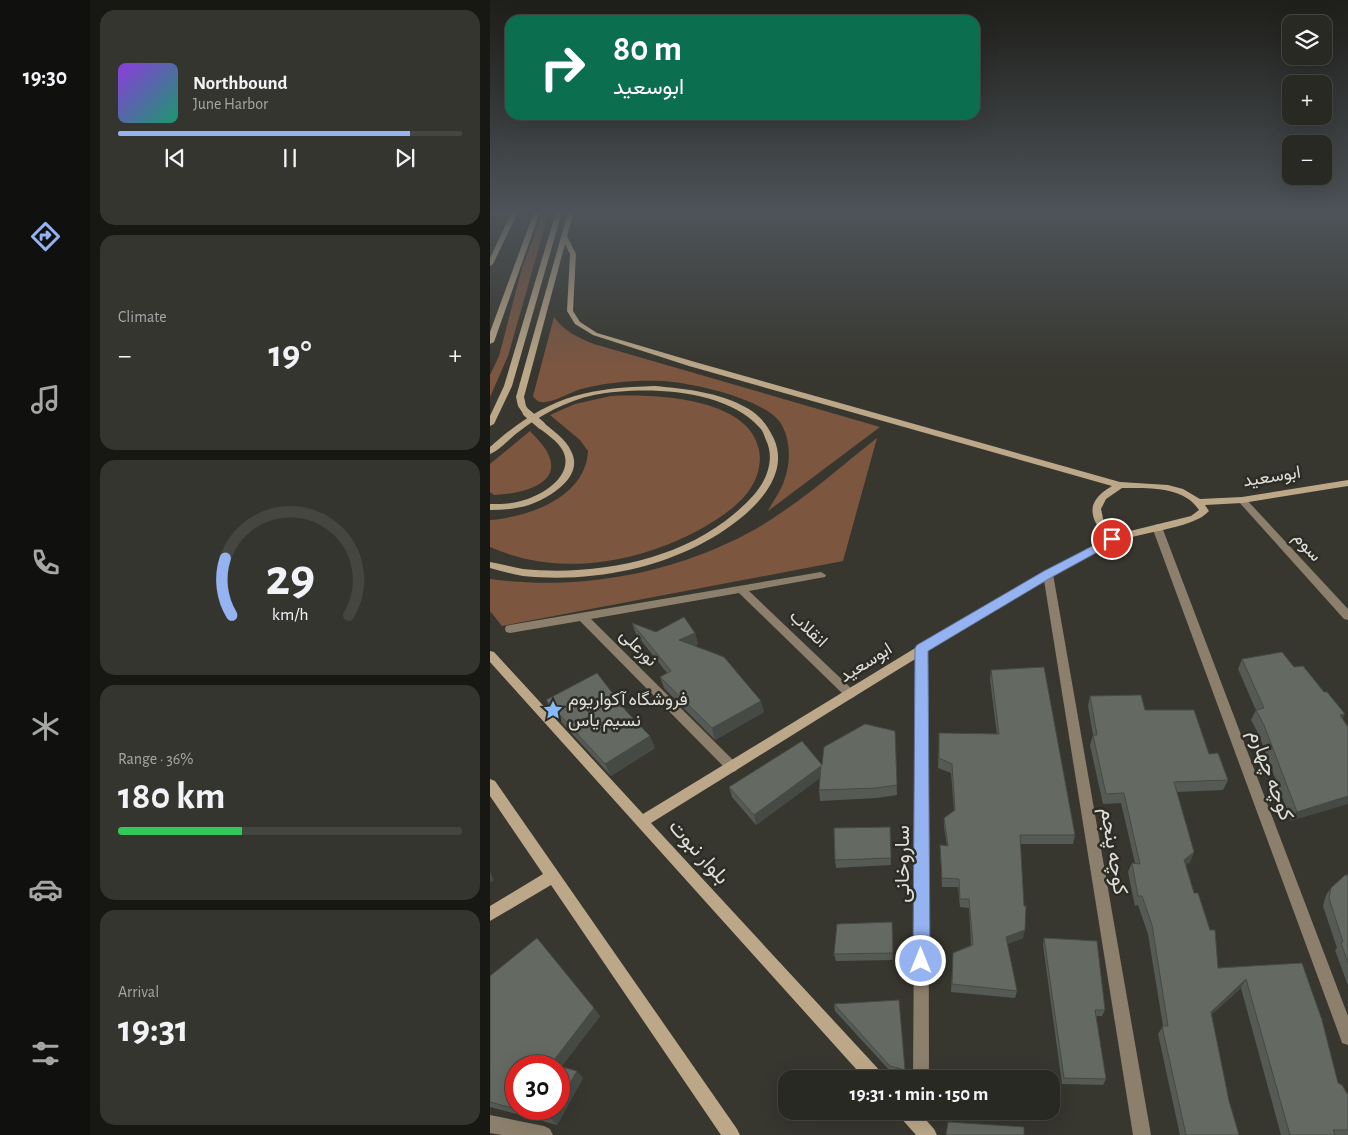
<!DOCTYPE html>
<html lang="en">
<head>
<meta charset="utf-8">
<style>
  :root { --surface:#292923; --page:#353530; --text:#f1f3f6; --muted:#a5a6a6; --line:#454541; --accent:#95b2f1 }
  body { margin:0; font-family:"Alegreya Sans",Vazirmatn,sans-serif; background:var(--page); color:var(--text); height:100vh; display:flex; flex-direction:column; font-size:19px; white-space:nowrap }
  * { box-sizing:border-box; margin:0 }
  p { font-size:16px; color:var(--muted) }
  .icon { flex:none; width:28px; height:28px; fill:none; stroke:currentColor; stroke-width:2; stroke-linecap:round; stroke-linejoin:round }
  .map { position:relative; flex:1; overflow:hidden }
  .details { display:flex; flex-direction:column; gap:10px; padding:10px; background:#171713; width:400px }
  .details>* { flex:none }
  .guide { position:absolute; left:15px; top:15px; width:475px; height:105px; border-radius:15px; box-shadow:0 5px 20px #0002,0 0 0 1px var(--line); background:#0b6e4f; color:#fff; overflow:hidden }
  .fabs { position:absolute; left:792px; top:15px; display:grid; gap:10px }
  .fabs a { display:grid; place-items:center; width:50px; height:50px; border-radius:10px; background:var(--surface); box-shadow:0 5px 20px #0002,0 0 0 1px var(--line); font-size:25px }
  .speed { position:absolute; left:15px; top:1055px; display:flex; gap:10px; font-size:25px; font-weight:700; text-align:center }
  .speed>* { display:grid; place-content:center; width:65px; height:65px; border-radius:50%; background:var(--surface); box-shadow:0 5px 20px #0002,0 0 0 1px var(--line); line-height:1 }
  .speed .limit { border:8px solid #d22; background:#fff; color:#111 }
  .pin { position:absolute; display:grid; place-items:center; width:42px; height:42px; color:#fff; margin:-21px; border:2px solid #fff; border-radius:50%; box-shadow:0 1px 5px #0007 }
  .me { position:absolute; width:55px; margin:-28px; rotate:0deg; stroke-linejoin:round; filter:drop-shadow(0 0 4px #0008) }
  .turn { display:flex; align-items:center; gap:18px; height:105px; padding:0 25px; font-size:22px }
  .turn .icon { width:65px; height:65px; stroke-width:2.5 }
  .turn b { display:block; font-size:35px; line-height:42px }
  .big { font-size:38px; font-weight:600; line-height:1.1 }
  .details .widget { flex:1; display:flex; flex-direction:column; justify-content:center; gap:8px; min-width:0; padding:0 18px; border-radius:15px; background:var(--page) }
  .details .dial { align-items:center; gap:0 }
  .dial svg { height:130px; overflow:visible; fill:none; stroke:var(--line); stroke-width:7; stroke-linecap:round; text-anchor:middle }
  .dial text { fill:var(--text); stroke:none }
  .song { display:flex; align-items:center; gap:15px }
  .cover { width:60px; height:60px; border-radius:8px; background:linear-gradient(135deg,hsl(270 70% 55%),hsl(160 70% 35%)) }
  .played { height:5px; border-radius:2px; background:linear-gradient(90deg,var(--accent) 85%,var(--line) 85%) }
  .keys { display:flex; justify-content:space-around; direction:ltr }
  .heat { display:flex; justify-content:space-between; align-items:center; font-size:28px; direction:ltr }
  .charge { height:8px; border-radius:4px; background:linear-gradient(90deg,#34c759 36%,var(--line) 0) }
  .trip { position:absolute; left:288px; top:1070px; width:282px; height:50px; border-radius:15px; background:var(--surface); box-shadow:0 5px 20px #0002,0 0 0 1px var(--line); font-weight:600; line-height:50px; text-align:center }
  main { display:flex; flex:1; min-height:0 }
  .menu { display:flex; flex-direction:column; width:90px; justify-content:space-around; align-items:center; background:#10100e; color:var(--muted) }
  .menu .icon { width:35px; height:35px }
  .menu .active { color:var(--accent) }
  .menu b { font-size:22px; color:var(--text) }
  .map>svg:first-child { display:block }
  .green { fill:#7d5640 }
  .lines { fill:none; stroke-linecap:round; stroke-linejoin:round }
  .street { fill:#8c806c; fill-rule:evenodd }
  .secondary { fill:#bca889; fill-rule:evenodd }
  .secondary-bridge { stroke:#bca889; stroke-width:8 }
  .wall { fill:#565a54 }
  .shaded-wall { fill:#464a45 }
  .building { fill:#646962; stroke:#464a45 }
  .route { fill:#95b2f1; stroke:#61749d }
  .labels { text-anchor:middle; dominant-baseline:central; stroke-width:5; stroke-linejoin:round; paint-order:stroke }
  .street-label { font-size:18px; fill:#dededa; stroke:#2d2d25 }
  .poi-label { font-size:18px; fill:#dededa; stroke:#2d2d25; text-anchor:start }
  .near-street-label { font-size:21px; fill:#dededa; stroke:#2d2d25 }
</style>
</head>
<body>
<main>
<nav class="menu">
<b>19:30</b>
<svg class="icon active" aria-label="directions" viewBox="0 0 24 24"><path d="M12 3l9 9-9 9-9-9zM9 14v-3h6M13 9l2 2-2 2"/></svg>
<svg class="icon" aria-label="music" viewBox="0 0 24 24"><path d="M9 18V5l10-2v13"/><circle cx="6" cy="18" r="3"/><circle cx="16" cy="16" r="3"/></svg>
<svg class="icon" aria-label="phone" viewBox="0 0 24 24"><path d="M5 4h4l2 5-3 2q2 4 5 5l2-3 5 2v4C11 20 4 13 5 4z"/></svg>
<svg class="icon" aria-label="climate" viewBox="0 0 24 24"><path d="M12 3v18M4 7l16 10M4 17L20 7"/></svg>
<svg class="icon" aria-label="car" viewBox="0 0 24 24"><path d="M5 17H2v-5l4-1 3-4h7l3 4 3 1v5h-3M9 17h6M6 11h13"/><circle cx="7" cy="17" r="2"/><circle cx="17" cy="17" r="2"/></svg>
<svg class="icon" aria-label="filters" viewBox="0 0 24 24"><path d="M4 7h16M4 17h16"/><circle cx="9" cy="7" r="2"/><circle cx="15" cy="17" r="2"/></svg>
</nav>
<section class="details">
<div class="widget">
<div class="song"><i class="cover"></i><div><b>Northbound</b><p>June Harbor</p></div></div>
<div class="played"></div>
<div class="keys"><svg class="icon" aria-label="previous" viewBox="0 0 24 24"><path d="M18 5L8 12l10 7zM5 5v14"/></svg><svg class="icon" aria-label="pause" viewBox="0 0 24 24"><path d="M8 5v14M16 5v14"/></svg><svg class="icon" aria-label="next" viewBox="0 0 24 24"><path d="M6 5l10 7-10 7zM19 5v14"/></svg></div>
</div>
<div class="widget"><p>Climate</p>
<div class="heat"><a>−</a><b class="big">19°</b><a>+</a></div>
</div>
<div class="widget dial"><svg viewBox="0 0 100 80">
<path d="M14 69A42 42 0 1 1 86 69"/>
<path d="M14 69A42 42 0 0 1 10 34" stroke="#95b2f1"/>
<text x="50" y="56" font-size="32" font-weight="700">29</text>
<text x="50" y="72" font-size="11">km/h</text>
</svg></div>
<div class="widget"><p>Range · 36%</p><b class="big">180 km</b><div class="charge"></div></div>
<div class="widget"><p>Arrival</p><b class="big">19:31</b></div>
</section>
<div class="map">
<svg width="858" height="1135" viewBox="0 0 858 1135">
  <rect width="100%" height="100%" fill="#37372f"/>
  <path class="green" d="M 53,212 L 59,212 L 18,356 L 0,397 L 0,375 L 9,356 L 32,268 Z
    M 64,317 C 75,332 87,337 104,344 L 390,427 L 278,511 C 283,501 291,491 294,481 C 301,463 301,439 290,422 C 272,398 202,383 174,381 C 146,380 118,382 91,389 C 80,392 67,401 55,402 C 49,403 46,400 43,396 Z
    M 121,396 C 163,394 259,397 269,450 C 272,464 267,480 258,492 C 245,509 225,521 207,531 C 144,564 67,577 0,547 L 0,520 C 39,517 96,497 98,451 L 90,440 L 60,415 L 85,404 Z
    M 40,431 C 46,438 56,447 59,456 C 72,487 24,494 4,495 L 0,492 L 0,464 Z
    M 387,438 L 353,561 L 12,626 L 0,611 L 0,579 C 79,590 166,577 238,543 C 294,518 340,475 387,438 Z"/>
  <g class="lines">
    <path class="street" d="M 752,497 L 755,498 L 858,609 L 858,620 L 854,619 L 749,502 L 747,500 Z
      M 667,524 L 672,527 L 858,1016 L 858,1045 L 852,1043 L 850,1037 L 662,527 Z
      M 558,571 L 563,574 L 661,1135 L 643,1135 L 553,574 Z
      M 331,572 L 336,575 L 335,577 L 259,591 L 364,691 L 366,694 L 364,697 L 360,699 L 356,697 L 249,593 L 101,619 L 246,763 L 248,767 L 246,771 L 242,772 L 238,771 L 90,621 L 20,633 L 16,632 L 15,629 L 16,626 L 20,625 Z
      M 432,644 L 436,645 L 438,648 L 439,1079 L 423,1079 L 426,648 L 428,645 Z
      M 0,1115 L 54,1126 L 60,1129 L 63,1135 L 12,1135 L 0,1133 Z"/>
    <path class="secondary" d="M 0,212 L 28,212 L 3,264 L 0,266 L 0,258 L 20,216 L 0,215 Z
      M 44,212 L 50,212 L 4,342 L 0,344 L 0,332 Z
      M 66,212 L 72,212 L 22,386 L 4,424 L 0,426 L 0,416 L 14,386 Z
      M 78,212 L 84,212 L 77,236 L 86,254 L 83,311 L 90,322 L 107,333 L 205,362 L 630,482 L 678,485 L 693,489 L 710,499 L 752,497 L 858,480 L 858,486 L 752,503 L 715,505 L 719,511 C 703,530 642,532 616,546 C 462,633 312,730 161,823 L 392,1073 L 394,1079 L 375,1079 L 0,662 L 0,651 L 4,652 L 153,814 L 440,639 L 616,538 C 598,516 596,501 622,486 L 199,366 L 103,335 L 85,324 L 77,311 L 80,254 L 75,244 L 34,397 L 36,406 L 41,413 L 40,415 L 34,415 L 28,406 L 26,397 ZM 632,488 C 657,488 694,486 709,510 L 701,516 L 624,535 L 614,523 L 611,509 L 616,499 Z
      M 165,386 C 196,389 229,392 257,408 C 270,415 278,426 284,439 C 304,484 246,526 211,544 C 157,572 93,582 33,576 C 22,574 11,571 0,568 L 0,562 C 11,564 22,567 33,569 C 105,576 188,561 244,514 C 258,502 271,490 277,473 C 281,461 281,451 276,440 C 274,436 273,430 269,427 C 234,388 152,386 104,395 C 76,401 50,415 27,433 C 19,439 10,450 0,454 L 0,447 C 55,398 93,388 165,386 Z
      M 48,423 L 54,423 C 63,431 76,439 81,451 C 95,477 59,498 39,505 C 26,509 13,510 0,510 L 0,504 C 10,504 21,504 31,501 C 51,496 85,476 73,451 C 68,441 56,434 48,427 Z
      M 0,779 L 5,781 L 247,1129 L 250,1135 L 231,1135 L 61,885 L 0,921 L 0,906 L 53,874 L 0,796 Z
      M 408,1111 L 428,1111 L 444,1129 L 447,1135 L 426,1135 L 410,1117 Z"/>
    <path class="secondary-bridge" d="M 37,413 L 51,425"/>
  </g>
  <path class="wall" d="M 142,623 L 166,632 L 205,633 L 208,644 L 205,646 L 274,712 L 225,740 L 174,688 L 170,677 L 177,673 L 146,634 Z
    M 752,659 L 804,667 L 852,719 L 858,727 L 801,821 L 769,735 L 761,720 L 766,710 L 748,669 Z
    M 501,670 L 585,835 L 583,844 L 530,844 L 533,938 L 517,944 L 527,991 L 525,998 L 461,992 L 463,953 L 481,945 L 479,908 L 470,907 L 468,887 L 452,887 L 450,845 L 457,846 L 454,827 L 454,818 L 464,811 L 461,773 L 448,768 L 449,733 L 507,734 L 500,680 Z
    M 600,696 L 655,710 L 719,754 L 738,780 L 733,790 L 687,792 L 704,852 L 700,862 L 696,865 L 704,893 L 728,968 L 812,963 L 848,1083 L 858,1095 L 858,1135 L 791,1135 L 751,988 L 721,1015 L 739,1101 L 749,1135 L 690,1135 L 668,1034 L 673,1026 L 658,934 L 648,905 L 645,906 L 638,872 L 642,863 L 645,863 L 631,803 L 613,804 L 600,745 L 603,735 L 598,706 Z
    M 56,700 L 165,748 L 121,776 L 62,712 Z
    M 405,731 L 407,795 L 387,798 L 330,801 L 329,790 L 330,778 L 266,825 L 242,797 L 239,787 L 332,765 Z
    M 400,827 L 401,865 L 346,868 L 345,860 Z
    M 858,875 L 858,985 L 857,983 L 845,950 L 847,948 L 833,906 L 836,895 L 841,888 Z
    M 402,922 L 403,960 L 346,961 L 344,954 Z
    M 554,938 L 615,1010 L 612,1016 L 606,1016 L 616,1079 L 613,1085 L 572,1084 L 553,945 Z
    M 0,976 L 110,1016 L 71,1067 L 93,1078 L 67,1125 L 0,1107 Z
    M 344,1004 L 415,1070 L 416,1076 L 401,1072 L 345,1011 Z"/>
  <path class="shaded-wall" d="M 205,633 L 208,644 L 193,652 L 189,640 Z
    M 271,701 L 274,712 L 225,740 L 222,728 Z
    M 855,714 L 849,724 L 850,715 Z
    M 160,736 L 165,748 L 121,776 L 115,764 Z
    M 331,766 L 333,776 L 266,825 L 264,815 Z
    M 858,796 L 858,804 L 801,821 L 807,812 Z
    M 704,852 L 700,862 L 690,869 L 694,860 Z
    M 0,871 L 4,880 L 0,883 Z
    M 535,930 L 533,938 L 515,945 L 516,937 Z
    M 756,979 L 751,988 L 716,1020 L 721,1012 Z
    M 104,1008 L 110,1016 L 69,1070 L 61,1064 Z
    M 87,1071 L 93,1078 L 67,1125 L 60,1118 L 66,1109 L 69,1109 L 69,1103 Z"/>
  <path class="building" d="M 194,617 L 205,633 L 189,640 L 234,657 L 271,701 L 222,728 L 170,677 L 181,671 L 142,623 L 166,632 Z
    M 792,652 L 804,667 L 813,666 L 834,692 L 837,692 L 855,714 L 850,715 L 858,727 L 858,796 L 807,812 L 774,725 L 766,710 L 774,708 L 752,659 Z
    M 554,667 L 585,835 L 530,835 L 534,906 L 536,906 L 535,930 L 516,937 L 527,991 L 462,984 L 463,953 L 483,945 L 479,899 L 470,899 L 469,879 L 452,878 L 450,845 L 458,846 L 454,818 L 465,810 L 462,764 L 449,758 L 449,733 L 509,734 L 501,670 Z
    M 107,673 L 137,712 L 160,736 L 115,764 L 56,700 Z
    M 651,695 L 655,710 L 704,710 L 719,754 L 728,753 L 738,780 L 684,782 L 704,852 L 694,860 L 704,893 L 708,893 L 720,930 L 725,930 L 728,968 L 812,963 L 832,1020 L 848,1083 L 852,1085 L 858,1095 L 858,1130 L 843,1130 L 845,1135 L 800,1135 L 756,979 L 721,1012 L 739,1101 L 749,1135 L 696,1135 L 672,1026 L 678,1026 L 662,925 L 652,896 L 648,896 L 642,863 L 650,864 L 634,793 L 616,794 L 603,735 L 607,735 L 600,696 Z
    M 375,724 L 405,731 L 407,785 L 386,788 L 329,790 L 331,766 L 264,815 L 239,787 L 312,741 L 332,765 L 334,747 Z
    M 400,827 L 401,858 L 345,860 L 344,828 Z
    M 855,875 L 858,875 L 858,963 L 851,943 L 853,942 L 839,898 L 841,888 Z
    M 402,922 L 403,953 L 344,954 L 347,924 Z
    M 47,938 L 104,1008 L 61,1064 L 69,1066 L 26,1066 L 26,1109 L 66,1109 L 60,1118 L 0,1102 L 0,976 Z
    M 554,938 L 607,941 L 615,1010 L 605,1010 L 616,1079 L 574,1078 Z
    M 409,1000 L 415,1070 L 400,1066 L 344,1004 Z
    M 69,1066 L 87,1071 L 69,1103 Z
    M 458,1122 L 534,1127 L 534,1135 L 456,1135 Z"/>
  <linearGradient id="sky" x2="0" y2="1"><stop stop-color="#1e1e1a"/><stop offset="0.57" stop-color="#4d5358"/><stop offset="1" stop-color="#4d5358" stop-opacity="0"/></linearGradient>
  <rect width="858" height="371" fill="url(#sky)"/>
  <path class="route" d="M 622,536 L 626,537 L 627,539 L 626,542 L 562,577 L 438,651 L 440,961 L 437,967 L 431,970 L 425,967 L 423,961 L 425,648 L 427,645 L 554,571 Z"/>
  <defs>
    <symbol id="sight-bare" viewBox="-9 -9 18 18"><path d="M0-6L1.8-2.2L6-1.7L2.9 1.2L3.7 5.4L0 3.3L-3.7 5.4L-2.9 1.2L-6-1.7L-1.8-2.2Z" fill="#86bbfb" stroke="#2d2d25" stroke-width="2.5" paint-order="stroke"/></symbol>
  </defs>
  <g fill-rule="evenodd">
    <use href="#sight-bare" x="49" y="696" width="28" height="28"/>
  </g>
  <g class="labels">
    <g class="street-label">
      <text transform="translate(782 477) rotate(-9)">ابوسعید</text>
      <text transform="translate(817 547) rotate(48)">سوم</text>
      <text transform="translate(318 629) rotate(44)">انقلاب</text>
      <text transform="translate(148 648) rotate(45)">نورعلی</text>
      <text transform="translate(376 663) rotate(-32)">ابوسعید</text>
    </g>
    <g class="poi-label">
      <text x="78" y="700">فروشگاه آکواریوم<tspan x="78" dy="21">نسیم یاس</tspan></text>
    </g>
    <g class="near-street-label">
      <text transform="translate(781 775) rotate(70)">کوچه چهارم</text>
      <text transform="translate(624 851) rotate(81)">کوچه پنجم</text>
      <text transform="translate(209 852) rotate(48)">بلوار نبوت</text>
      <text transform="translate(412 864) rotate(-90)">ساروخانی</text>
    </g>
  </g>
</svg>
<div class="fabs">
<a><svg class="icon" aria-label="layers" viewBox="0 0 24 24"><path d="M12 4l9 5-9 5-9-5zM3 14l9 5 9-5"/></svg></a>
<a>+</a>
<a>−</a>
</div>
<div class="speed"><div class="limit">30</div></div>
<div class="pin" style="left:622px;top:539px;background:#d93025"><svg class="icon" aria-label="arrive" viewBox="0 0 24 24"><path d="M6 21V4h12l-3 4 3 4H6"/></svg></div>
<svg class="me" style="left:431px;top:961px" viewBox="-20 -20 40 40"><circle r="17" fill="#95b2f1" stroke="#fff" stroke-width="3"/><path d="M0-11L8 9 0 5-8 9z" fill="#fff"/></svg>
<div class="trip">19:31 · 1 min · 150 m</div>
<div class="guide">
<div class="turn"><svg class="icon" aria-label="right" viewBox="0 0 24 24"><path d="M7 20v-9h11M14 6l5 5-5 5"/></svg><div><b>80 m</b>ابوسعید</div></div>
</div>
</div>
</main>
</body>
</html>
